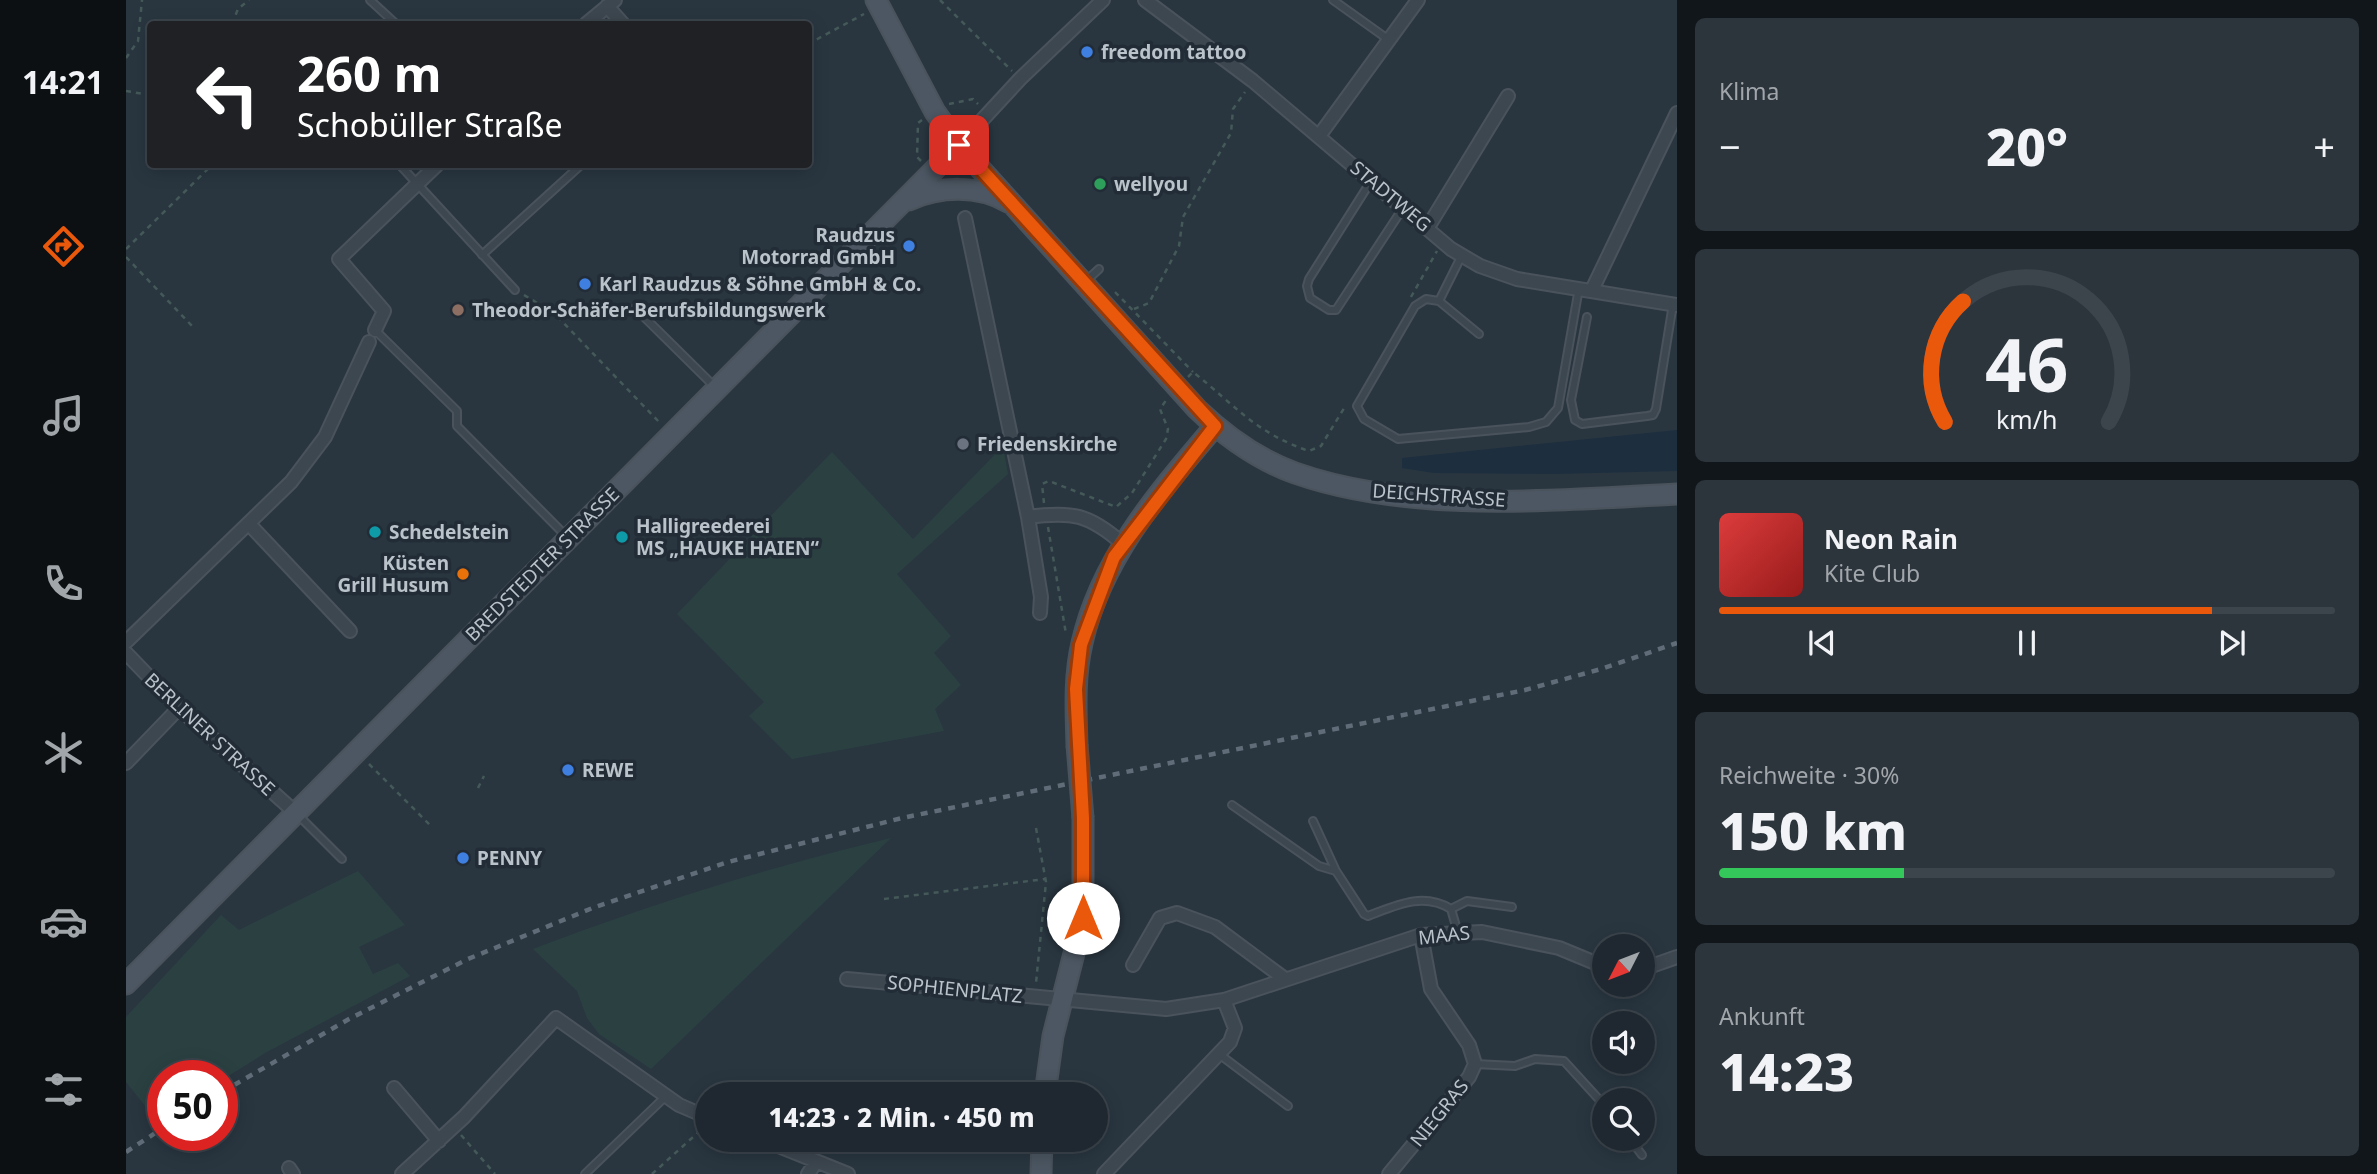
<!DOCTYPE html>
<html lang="de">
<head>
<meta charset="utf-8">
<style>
  :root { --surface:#1f2830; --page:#2c343c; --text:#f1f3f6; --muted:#a1a6ab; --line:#3c444c; --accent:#ea580c }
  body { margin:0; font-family:"Noto Sans",sans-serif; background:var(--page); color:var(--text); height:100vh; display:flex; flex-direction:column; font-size:26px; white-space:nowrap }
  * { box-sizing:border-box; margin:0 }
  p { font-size:23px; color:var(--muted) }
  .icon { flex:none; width:38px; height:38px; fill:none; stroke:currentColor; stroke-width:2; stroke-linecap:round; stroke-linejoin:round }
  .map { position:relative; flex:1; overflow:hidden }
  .panel { display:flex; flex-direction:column; gap:18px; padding:18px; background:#11161a; width:700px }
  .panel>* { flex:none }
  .banner { position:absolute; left:21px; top:21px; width:665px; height:147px; border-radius:7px; box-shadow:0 4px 18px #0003,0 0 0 2px var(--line); background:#202124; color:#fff; overflow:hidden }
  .needle { width:46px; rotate:228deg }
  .tools { position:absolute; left:1466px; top:934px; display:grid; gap:14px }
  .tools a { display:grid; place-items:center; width:63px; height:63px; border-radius:50%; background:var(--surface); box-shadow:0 4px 18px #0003,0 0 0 2px var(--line); font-size:35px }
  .speed { position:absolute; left:21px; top:1060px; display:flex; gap:14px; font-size:35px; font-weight:700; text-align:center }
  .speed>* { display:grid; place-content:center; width:91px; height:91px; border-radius:50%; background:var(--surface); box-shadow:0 4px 18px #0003,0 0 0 2px var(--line); line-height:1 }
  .speed .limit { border:10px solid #d22; background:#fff; color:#111 }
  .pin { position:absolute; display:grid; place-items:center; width:60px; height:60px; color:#fff; margin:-30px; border-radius:14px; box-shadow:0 4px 10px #0006 }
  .me { position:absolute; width:77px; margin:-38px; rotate:0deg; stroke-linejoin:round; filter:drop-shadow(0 0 5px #0008) }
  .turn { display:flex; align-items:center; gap:24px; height:147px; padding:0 35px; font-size:32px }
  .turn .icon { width:91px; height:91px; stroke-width:2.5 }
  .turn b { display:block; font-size:49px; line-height:60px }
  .big { font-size:52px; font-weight:800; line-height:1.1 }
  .panel .tile { flex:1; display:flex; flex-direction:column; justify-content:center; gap:10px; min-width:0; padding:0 24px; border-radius:10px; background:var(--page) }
  .panel .dial { align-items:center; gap:0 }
  .dial svg { height:182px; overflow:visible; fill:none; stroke:var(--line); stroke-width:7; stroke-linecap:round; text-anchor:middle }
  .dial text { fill:var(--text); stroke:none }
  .song { display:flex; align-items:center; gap:21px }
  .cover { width:84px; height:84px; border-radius:10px; background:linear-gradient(135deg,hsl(0 70% 55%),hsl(0 70% 35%)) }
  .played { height:7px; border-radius:4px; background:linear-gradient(90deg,var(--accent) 80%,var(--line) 80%) }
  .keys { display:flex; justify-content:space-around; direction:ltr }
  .heat { display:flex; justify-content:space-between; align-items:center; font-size:38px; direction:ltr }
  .charge { height:10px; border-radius:5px; background:linear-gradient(90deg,#34c759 30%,var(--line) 0) }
  .trip { position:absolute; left:569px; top:1082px; width:413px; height:70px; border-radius:35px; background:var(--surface); box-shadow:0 4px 18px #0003,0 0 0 2px var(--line); font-weight:800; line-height:70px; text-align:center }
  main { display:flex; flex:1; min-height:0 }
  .tabs { display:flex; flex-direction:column; width:126px; justify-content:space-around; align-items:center; background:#0c1013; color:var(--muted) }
  .tabs .icon { width:49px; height:49px }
  .tabs .active { color:var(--accent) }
  .tabs b { font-size:32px; color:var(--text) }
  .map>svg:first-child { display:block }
  .green { fill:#2b4141 }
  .water { fill:#1d2e3e }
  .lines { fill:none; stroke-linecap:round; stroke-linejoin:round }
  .service-casing { stroke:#4a535c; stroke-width:10 }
  .minor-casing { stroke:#4a535c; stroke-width:16 }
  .secondary-casing { stroke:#4a535c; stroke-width:23 }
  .path { stroke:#445958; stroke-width:2.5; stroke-dasharray:5 5; stroke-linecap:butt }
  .service { stroke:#3d4750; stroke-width:6 }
  .minor { stroke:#3d4750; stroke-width:12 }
  .secondary { stroke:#4c5763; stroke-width:19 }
  .rail { stroke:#606c77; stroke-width:4.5; stroke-dasharray:7 7; stroke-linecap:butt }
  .secondary-bridge-casing { stroke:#4a535c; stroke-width:23; stroke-linecap:butt }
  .secondary-bridge { stroke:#4c5763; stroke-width:19 }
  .route-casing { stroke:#983908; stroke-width:18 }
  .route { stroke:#ea580c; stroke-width:12 }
  .shop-dot { fill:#3f7fe0; stroke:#222c36; stroke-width:2.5 }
  .leisure-dot { fill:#2e9e5b; stroke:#222c36; stroke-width:2.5 }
  .education-dot { fill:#8d6e63; stroke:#222c36; stroke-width:2.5 }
  .worship-dot { fill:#6b7280; stroke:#222c36; stroke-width:2.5 }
  .culture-dot { fill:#0f9aa8; stroke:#222c36; stroke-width:2.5 }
  .food-dot { fill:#e8710a; stroke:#222c36; stroke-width:2.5 }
  .labels { text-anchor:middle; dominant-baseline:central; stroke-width:7; stroke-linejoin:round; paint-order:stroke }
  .poi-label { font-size:19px; font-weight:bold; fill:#bac2ca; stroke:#222c36; text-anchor:start }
  .street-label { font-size:19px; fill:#bac2ca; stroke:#222c36 }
</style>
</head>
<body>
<main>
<nav class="tabs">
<b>14:21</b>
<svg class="icon active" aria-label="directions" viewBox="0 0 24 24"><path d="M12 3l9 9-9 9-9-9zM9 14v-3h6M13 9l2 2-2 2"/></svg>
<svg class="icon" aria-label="music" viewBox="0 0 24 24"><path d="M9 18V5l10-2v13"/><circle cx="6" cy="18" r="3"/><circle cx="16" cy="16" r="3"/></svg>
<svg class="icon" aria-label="phone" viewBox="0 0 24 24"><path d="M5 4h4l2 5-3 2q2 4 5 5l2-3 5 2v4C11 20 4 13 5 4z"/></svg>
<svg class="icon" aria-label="climate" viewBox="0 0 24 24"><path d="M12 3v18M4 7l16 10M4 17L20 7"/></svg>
<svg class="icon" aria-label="car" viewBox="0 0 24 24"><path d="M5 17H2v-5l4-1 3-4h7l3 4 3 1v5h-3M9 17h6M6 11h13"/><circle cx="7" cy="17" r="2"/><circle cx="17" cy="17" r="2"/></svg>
<svg class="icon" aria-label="filters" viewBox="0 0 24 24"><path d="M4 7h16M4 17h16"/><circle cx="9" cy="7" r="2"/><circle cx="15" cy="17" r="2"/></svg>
</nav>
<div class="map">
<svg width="1551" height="1174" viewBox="0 0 1551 1174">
  <rect width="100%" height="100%" fill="#293640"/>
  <path class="green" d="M 877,446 L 882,474 L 771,574 L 825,636 L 808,653 L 835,685 L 809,709 L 818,731 L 666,759 L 623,716 L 638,702 L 551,614 L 706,452 L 787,539 Z
    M 765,838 L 525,1069 L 473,1034 L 461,1018 L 451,991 L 407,949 C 524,904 643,867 765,838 Z
    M 232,871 L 279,925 L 233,947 L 247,974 L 272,963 L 284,976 L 139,1053 L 96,1080 L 96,1076 L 37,1076 L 37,1118 L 31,1121 L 0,1082 L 0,1017 L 95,915 L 113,930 Z"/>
  <path class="water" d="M 1551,430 L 1551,471 L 1426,474 L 1308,473 L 1276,468 L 1276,458 Z"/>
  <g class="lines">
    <defs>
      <path id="service" d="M 244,0 L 270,24
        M 1207,0 L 1263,40
        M 273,164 L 389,290
        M 1245,181 L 1183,279 L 1181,286 L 1184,298 L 1203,310 L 1210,310 L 1277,208
        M 356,255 L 456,164
        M 1336,255 L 1313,301 L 1353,334
        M 959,282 L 973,269
        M 1313,301 L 1300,299 L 1289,306 L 1231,406 L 1238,419 L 1272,439 L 1403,427 L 1420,422 L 1432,408 L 1453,288
        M 509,308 L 590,388
        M 1461,317 L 1445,400 L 1449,420 L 1456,424 L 1521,416 L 1527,415 L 1530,409 L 1547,304
        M 249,330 L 331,411 L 331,426 L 440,536
        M 1106,805 L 1193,866 L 1210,871 L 1238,914 L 1242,916 C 1271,905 1297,892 1325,909 L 1332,933
        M 173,816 L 216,859
        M 1187,821 L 1210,871
        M 1325,909 L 1341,901 L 1386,907
        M 1093,1054 L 1162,1106
        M 1349,1064 L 1389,1066 L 1409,1059 L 1438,1061 L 1479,1106
        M 1504,1139 L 1516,1155
        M 459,1174 L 540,1096"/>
      <path id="minor" d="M 1019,0 L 1127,81 L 1325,249 L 1354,266 L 1391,279 L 1551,305
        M 481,6 L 497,24
        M 460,24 L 489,0
        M 1193,136 L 1292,0
        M 833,145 L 894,79 L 977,0
        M 839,218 L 902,517 C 946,511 963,514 997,544
        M 1302,227 L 1382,96
        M 1466,290 L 1551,113
        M 249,330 L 258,311 L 213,259 L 312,164
        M 902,517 L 915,597 L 914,613
        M 123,524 L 224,631
        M 0,642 L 165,482 L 199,437 L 243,342
        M 0,653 L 53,708 L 171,814
        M 0,763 L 53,708
        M 1007,965 L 1034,918 L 1051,913 L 1089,927 L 1159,979
        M 1517,969 L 1551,957
        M 721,979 L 1040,1009 L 1098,1000 L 1295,935 L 1356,932 L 1433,948 L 1479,967
        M 268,1088 L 313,1141
        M 635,1139 L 722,1174
        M 163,1168 L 167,1174
        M 276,1174 L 338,1117 L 430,1018 L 553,1105 L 581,1117
        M 682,1174 L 690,1162
        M 978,1174 L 1104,1042 L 1109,1028 L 1098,1000
        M 1263,1174 L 1343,1077 L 1349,1064 L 1343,1045 L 1305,989 L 1295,935"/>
      <path id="secondary" d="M 750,0 L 809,112 L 833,145 L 1071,409 C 1098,435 1133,460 1169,473 C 1286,514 1429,500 1551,494
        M 783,200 C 814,186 852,185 882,202
        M 951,745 C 950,711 948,677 956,643 C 975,558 1034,491 1089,426
        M 0,984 L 833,145
        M 919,1094 L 927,1036 L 957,918 L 957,818
        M 915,1174 L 916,1139"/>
    </defs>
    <use href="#service" class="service-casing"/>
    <use href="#minor" class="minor-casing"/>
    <use href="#secondary" class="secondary-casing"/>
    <path class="path" d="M 814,0 L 886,71
      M 106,24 L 112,9 L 123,0
      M 682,44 L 738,14
      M 0,58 L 12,41 L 16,0
      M 0,91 L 24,95
      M 823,104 L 847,99 L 852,104
      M 795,161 L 791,157 L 792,123 L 796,120
      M 0,249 L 87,164
      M 0,257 L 68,328
      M 989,292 L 1067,372
      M 398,295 L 428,313 L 535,424
      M 1285,297 L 1311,251
      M 1008,309 L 1023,303 L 1053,246 L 1057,217 L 1105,133 L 1107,109 L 1119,92
      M 1062,377 L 1067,372 C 1110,406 1128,432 1183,451 L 1195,446 L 1220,405
      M 918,503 L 916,484 L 923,481 L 990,507 L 1006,493 L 1040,439 L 1042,429 L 1034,409 L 1041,399
      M 922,527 L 940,634
      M 243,764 L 306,827
      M 352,788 L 358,776
      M 910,828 L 920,882 L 910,983
      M 758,899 L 919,879
      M 335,1135 L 369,1174
      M 526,1174 L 576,1129"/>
    <use href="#service" class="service"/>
    <use href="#minor" class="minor"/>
    <use href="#secondary" class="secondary"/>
    <path class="rail" d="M 96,1092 L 223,1019 L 342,959 L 469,907 L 602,862 L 776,818 L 1399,690 L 1475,669 L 1551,643
      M 0,1152 L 37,1128"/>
    <defs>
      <path id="secondary-bridge" d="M 951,745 L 957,818"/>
    </defs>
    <use href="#secondary-bridge" class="secondary-bridge-casing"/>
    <use href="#secondary-bridge" class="secondary-bridge"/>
  </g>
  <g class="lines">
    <defs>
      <path id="route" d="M 833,145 L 1089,426 L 988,557 L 955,645 L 950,689 L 957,818 L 957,918"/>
    </defs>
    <use href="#route" class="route-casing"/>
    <use href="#route" class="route"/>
  </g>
  <g class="shop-dot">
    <circle cx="961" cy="52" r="7"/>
    <circle cx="783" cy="246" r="7"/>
    <circle cx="459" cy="284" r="7"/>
    <circle cx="442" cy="770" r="7"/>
    <circle cx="337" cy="858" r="7"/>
  </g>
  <circle class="leisure-dot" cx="974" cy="184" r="7"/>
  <circle class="education-dot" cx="332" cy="310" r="7"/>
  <circle class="worship-dot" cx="837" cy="444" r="7"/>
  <g class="culture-dot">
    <circle cx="249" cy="532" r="7"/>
    <circle cx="496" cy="537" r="7"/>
  </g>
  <circle class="food-dot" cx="337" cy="574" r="7"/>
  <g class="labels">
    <g class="poi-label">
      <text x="975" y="52">freedom tattoo</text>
      <text x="988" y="184">wellyou</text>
      <text x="769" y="235" text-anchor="end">Raudzus<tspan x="769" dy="22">Motorrad GmbH</tspan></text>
      <text x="473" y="284">Karl Raudzus &amp; Söhne GmbH &amp; Co.</text>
      <text x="346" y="310">Theodor-Schäfer-Berufsbildungswerk</text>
      <text x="851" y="444">Friedenskirche</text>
      <text x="510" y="526">Halligreederei<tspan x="510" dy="22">MS „HAUKE HAIEN“</tspan></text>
      <text x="263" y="532">Schedelstein</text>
      <text x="323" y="563" text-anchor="end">Küsten<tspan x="323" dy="22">Grill Husum</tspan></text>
      <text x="456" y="770">REWE</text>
      <text x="351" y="858">PENNY</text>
    </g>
    <g class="street-label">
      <text transform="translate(1265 196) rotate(40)">STADTWEG</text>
      <text transform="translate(1313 495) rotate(4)">DEICHSTRASSE</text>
      <text transform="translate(416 564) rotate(-45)">BREDSTEDTER STRASSE</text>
      <text transform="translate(84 734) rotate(43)">BERLINER STRASSE</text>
      <text transform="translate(1318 935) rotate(-6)">MAAS</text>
      <text transform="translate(829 989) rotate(6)">SOPHIENPLATZ</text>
      <text transform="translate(1313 1113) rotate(-51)">NIEGRAS</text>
    </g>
  </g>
</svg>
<div class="tools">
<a><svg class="needle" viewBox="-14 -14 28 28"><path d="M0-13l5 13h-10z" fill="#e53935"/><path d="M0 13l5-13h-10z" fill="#a1a6ab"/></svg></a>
<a><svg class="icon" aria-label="sound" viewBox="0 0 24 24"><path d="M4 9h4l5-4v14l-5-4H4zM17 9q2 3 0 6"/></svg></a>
<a><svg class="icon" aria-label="search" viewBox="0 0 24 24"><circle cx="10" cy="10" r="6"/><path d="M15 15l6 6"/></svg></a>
</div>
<div class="speed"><div class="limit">50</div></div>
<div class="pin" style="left:833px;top:145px;background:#d93025"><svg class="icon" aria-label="arrive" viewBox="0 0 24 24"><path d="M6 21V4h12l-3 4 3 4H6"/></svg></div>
<svg class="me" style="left:957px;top:918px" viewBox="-20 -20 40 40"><circle r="19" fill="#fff"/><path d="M0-13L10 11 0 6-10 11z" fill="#ea580c"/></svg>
<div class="trip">14:23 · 2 Min. · 450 m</div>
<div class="banner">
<div class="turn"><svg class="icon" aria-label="left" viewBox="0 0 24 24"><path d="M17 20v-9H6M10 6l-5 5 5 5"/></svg><div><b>260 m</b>Schobüller Straße</div></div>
</div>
</div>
<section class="panel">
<div class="tile"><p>Klima</p>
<div class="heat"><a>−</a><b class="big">20°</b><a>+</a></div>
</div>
<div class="tile dial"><svg viewBox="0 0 100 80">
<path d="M14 69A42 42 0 1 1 86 69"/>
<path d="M14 69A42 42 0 0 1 22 16" stroke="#ea580c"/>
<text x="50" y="56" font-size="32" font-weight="700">46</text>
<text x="50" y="72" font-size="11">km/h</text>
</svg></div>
<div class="tile">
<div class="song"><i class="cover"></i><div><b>Neon Rain</b><p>Kite Club</p></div></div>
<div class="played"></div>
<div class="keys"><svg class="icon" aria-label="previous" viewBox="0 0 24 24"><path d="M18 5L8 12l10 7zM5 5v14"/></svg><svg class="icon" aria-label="pause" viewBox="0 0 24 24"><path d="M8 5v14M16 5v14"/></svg><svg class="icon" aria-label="next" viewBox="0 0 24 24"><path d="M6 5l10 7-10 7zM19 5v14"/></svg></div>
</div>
<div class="tile"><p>Reichweite · 30%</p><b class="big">150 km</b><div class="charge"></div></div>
<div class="tile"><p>Ankunft</p><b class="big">14:23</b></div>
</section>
</main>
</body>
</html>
